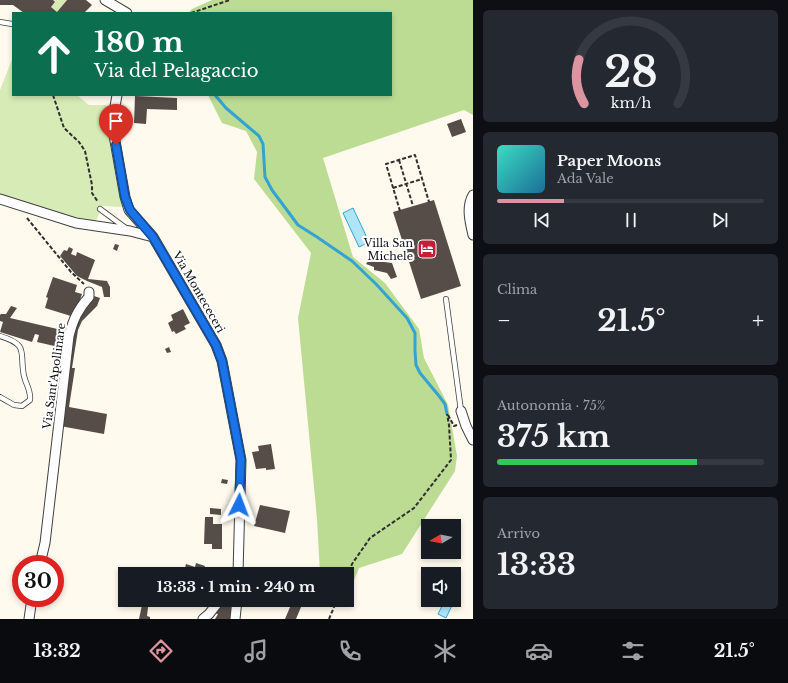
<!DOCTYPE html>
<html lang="it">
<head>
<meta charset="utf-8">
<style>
  :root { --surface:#171b24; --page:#242831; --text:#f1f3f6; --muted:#9ea1a6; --line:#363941; --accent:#dc94a0 }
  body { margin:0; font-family:"Libre Baskerville",serif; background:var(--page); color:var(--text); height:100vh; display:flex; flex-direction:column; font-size:15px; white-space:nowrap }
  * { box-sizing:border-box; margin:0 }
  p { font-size:13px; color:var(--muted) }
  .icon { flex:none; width:22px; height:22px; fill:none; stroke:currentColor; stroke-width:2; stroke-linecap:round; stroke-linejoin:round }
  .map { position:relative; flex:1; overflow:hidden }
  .sheet { display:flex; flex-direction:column; gap:10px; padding:10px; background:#0d0f14; width:315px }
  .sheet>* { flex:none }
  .banner { position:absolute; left:12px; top:12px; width:380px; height:84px; border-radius:0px; box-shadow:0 2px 6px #0003; background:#0b6e4f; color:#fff; overflow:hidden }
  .needle { width:26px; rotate:260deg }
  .tools { position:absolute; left:421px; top:519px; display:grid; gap:8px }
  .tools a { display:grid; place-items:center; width:40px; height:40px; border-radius:0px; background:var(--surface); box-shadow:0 2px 6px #0003; font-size:20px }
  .speed { position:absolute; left:12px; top:555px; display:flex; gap:8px; font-size:20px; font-weight:700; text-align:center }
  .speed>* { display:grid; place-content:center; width:52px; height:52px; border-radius:50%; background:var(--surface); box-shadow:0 2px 6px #0003; line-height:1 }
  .speed .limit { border:6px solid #d22; background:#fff; color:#111 }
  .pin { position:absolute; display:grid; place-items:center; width:34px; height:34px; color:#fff; margin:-41px -17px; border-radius:50% 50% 50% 0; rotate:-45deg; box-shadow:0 0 4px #0007 }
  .pin .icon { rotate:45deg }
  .me { position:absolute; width:44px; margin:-22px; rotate:3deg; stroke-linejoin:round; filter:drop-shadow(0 0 3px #0008) }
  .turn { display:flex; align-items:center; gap:14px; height:84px; padding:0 16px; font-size:18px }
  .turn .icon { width:52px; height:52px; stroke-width:2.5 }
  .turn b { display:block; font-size:28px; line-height:34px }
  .big { font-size:30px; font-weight:700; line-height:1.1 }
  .sheet .tile { flex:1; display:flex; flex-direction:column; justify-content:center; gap:6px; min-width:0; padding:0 14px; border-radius:6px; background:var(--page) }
  .sheet .dial { align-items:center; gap:0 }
  .dial svg { height:104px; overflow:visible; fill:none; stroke:var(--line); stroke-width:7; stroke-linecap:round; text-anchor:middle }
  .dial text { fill:var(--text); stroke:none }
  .song { display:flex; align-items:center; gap:12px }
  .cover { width:48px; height:48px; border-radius:6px; background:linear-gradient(135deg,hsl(170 70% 55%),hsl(200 70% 35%)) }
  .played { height:4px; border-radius:2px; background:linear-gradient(90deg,var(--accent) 25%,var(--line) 25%) }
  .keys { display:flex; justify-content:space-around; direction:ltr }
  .heat { display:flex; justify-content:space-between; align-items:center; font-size:22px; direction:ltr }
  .charge { height:6px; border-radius:3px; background:linear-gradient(90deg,#34c759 75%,var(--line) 0) }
  .trip { position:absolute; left:118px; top:567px; width:236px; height:40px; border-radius:0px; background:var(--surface); box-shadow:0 2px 6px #0003; font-weight:700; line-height:40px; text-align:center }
  .tab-bar { display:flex; height:64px; justify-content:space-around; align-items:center; background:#090b0e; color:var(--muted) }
  .tab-bar .icon { width:28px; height:28px }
  .tab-bar .current { color:var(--accent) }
  .tab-bar b { font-size:18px; color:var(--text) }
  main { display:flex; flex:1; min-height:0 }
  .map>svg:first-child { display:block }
  .green { fill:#d6ebb5 }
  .forest { fill:#bcdc94 }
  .water { fill:#b0e4f8; stroke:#34a3d2 }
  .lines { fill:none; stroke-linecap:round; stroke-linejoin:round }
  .stream { stroke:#34a3d2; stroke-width:3 }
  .building { fill:#564d49 }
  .service-casing { stroke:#404040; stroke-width:6 }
  .minor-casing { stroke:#404040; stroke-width:11 }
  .path { stroke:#2f2f2f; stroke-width:2; stroke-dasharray:4 2; stroke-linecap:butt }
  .service { stroke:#fff; stroke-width:4.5 }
  .minor { stroke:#fff; stroke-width:9 }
  .route-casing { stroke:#114b97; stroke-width:10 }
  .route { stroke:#1a73e8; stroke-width:7 }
  .labels { text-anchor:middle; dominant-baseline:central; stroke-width:4; stroke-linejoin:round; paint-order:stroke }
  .poi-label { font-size:11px; fill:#0d0d0d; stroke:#fff; text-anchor:end }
  .street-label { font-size:11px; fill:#0d0d0d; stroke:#fff }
</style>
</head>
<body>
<main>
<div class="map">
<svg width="473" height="619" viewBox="0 0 473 619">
  <rect width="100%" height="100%" fill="#fffaed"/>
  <path class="green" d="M 53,0 L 67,0 L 57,12 L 51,7 L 55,3 Z
    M 13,57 L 13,95 L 77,95 L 89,105 L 106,105 L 109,133 L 122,207 L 102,206 L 96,221 L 76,218 L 0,195 L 0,90 Z"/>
  <path class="forest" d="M 212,0 L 473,0 L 473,115 L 464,110 L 323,158 L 353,257 L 385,283 L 419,329 L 424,358 L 448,405 L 457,456 L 455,471 L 402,554 L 359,568 L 347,597 L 347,574 L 320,574 L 317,519 L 298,318 L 311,253 L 254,179 L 257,152 L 246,131 L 222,123 L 208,95 L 391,95 L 391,13 L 188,13 L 192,9 Z"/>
  <path class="water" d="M 353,208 L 369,242 L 359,247 L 343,213 Z
    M 454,598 L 455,599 L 446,618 L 438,614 L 445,600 L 454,600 Z"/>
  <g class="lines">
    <path class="stream" d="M 215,95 L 226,108 L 259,136 L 263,144 L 265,177 L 272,190 L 298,225 L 317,237 L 352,261 L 376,284 L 407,318 L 415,333 L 415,351 L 416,365 L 420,373 L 439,396 L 445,404 L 447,414"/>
  </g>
  <path class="building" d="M 0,0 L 53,0 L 55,2 L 51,7 L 57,12 L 67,0 L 86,0 L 92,5 L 84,13 L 24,13 L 13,5 L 0,5 Z
    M 135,96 L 177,98 L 177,110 L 147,109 L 146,124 L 134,123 Z
    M 461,119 L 466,132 L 452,137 L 447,124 Z
    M 434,200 L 461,286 L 421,299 L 393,212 Z
    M 115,244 L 119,245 L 117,251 L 113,249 Z
    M 69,247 L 73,249 L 71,254 L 76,256 L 77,252 L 95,260 L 88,279 L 107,281 L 110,287 L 110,297 L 104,297 L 102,287 L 87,281 L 77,276 L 60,256 L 64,250 L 67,251 Z
    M 369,260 L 392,263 L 397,277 L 391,279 L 387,273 L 374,270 L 374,267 L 366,264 Z
    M 53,277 L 77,285 L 75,292 L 82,294 L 74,317 L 45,308 L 48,298 L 46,297 Z
    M 94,296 L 100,298 L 97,306 L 82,321 L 78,330 L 72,368 L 75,368 L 69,407 L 107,414 L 104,434 L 60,426 L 73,329 L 83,307 Z
    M 11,306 L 17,308 L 10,318 L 66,331 L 63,348 L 37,342 L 39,335 L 35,334 L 32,342 L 0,332 L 3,322 L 0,321 L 0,315 L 1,314 L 6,314 Z
    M 183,309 L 190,323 L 184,326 L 186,329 L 176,334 L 174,331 L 172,332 L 168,323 L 173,320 L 171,315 Z
    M 169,347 L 171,352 L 167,353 L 165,349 Z
    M 271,444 L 275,469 L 266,470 L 266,468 L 256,469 L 252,452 L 259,451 L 258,446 Z
    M 222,479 L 228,480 L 227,484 L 221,483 Z
    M 260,505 L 290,511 L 285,533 L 254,526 Z
    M 210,508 L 221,509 L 221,515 L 210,514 Z
    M 205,517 L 213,517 L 213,524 L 222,524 L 222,549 L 212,549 L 212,544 L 204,544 Z
    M 196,563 L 205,566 L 203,574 L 180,574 L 182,567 L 185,568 L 186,564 L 195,567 Z
    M 223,600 L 235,600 L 232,619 L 215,619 L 218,614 L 214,613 Z
    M 293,600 L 304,600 L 296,619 L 285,619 Z
    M 142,605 L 148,607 L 147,616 L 150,617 L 150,619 L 139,619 Z"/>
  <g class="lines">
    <defs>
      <path id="service" d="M 0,22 L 12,24
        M 100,209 L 127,229
        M 446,299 L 461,411
        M 0,336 C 30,345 19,353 24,376 C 26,385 31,390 30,400 L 22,406 L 14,405 L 0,397"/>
      <path id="minor" d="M 105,0 L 127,13
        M 117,95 L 112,124 L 125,197 L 129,210 L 153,237 L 216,345 L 222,361 L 241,460 L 238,574
        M 473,195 C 466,207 470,222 473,235
        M 0,199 L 76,223 L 130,231 L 153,237
        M 461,411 L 466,426 L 473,440
        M 40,564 L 45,543 L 69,336 C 73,320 78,309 89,297 L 89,292
        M 29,619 L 32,598
        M 203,619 L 209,614 L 220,600
        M 235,619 L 237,600"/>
    </defs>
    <use href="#service" class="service-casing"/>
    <use href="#minor" class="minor-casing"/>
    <path class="path" d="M 191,13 L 230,0
      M 53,95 L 64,128 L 79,142 L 85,151 L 92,185 L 92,193 L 98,202
      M 399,160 L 413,206
      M 393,188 L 422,179
      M 400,211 L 386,164 L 415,155 L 429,202
      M 27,218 L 71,272 L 84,284
      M 448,415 L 454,426 L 457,425
      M 347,577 L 352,564 L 370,538 L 414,508 L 451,460 L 449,425 L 447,414
      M 329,619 L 337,600"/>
    <use href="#service" class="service"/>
    <use href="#minor" class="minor"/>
  </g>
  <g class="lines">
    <defs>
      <path id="route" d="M 116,145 L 125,197 L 130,210 L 153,237 L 216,345 L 222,361 L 241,460 L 239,505"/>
    </defs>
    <use href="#route" class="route-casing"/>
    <use href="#route" class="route"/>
  </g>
  <defs>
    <symbol id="hotel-square" viewBox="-11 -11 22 22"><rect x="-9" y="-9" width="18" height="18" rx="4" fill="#c22037" stroke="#fff"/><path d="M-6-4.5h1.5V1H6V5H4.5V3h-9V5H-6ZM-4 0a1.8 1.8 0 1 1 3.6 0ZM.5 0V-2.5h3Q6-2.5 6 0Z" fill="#fff"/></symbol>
  </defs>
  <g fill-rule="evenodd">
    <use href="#hotel-square" x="416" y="238" width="22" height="22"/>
  </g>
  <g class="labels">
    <g class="poi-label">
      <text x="413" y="243">Villa San<tspan x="413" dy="13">Michele</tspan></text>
    </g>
    <g class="street-label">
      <text transform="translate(199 292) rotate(60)">Via Montececeri</text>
      <text transform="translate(54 376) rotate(-82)">Via Sant'Apollinare</text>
    </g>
  </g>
</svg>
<div class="tools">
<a><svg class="needle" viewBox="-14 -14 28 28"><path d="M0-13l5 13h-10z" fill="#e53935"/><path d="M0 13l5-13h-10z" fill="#9ea1a6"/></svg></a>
<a><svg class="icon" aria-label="sound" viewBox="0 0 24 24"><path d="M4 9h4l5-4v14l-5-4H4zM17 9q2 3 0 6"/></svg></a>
</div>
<div class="speed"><div class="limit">30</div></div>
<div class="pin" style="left:116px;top:145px;background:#d93025"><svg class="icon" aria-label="arrive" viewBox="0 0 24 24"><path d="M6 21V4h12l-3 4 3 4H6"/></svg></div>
<svg class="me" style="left:239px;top:505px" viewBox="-20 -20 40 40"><path d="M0-17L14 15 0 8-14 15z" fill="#1a73e8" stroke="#fff" stroke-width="4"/></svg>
<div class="trip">13:33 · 1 min · 240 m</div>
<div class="banner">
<div class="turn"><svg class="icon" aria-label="ahead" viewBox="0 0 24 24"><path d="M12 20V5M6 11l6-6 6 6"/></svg><div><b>180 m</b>Via del Pelagaccio</div></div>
</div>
</div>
<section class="sheet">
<div class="tile dial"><svg viewBox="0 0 100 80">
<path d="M14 69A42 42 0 1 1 86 69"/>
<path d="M14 69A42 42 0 0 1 10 35" stroke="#dc94a0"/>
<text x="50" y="56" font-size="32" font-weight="700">28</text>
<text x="50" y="72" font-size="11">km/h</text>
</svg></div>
<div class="tile">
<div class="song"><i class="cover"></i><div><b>Paper Moons</b><p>Ada Vale</p></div></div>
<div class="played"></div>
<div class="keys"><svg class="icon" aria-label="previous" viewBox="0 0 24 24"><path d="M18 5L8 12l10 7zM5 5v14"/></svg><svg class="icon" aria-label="pause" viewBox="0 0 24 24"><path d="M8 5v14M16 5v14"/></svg><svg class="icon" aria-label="next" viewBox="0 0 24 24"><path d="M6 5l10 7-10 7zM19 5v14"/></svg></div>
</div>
<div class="tile"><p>Clima</p>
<div class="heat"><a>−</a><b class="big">21.5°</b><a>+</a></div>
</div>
<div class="tile"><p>Autonomia · 75%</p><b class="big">375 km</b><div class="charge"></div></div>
<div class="tile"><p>Arrivo</p><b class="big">13:33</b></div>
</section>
</main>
<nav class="tab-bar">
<b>13:32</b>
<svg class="icon current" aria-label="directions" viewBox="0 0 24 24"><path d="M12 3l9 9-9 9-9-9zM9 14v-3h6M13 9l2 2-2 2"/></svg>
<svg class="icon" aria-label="music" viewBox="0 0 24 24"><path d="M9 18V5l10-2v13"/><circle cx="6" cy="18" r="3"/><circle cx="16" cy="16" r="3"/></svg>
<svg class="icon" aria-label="phone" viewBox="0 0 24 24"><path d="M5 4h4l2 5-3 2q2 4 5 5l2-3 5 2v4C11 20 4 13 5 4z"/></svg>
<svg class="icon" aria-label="climate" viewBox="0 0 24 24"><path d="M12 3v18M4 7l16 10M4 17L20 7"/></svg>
<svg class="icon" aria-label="car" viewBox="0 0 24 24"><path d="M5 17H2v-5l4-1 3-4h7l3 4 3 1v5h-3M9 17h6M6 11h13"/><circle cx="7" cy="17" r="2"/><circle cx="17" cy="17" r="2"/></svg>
<svg class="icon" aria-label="filters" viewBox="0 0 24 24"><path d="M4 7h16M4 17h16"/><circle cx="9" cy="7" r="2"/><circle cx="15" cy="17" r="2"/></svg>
<b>21.5°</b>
</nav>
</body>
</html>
